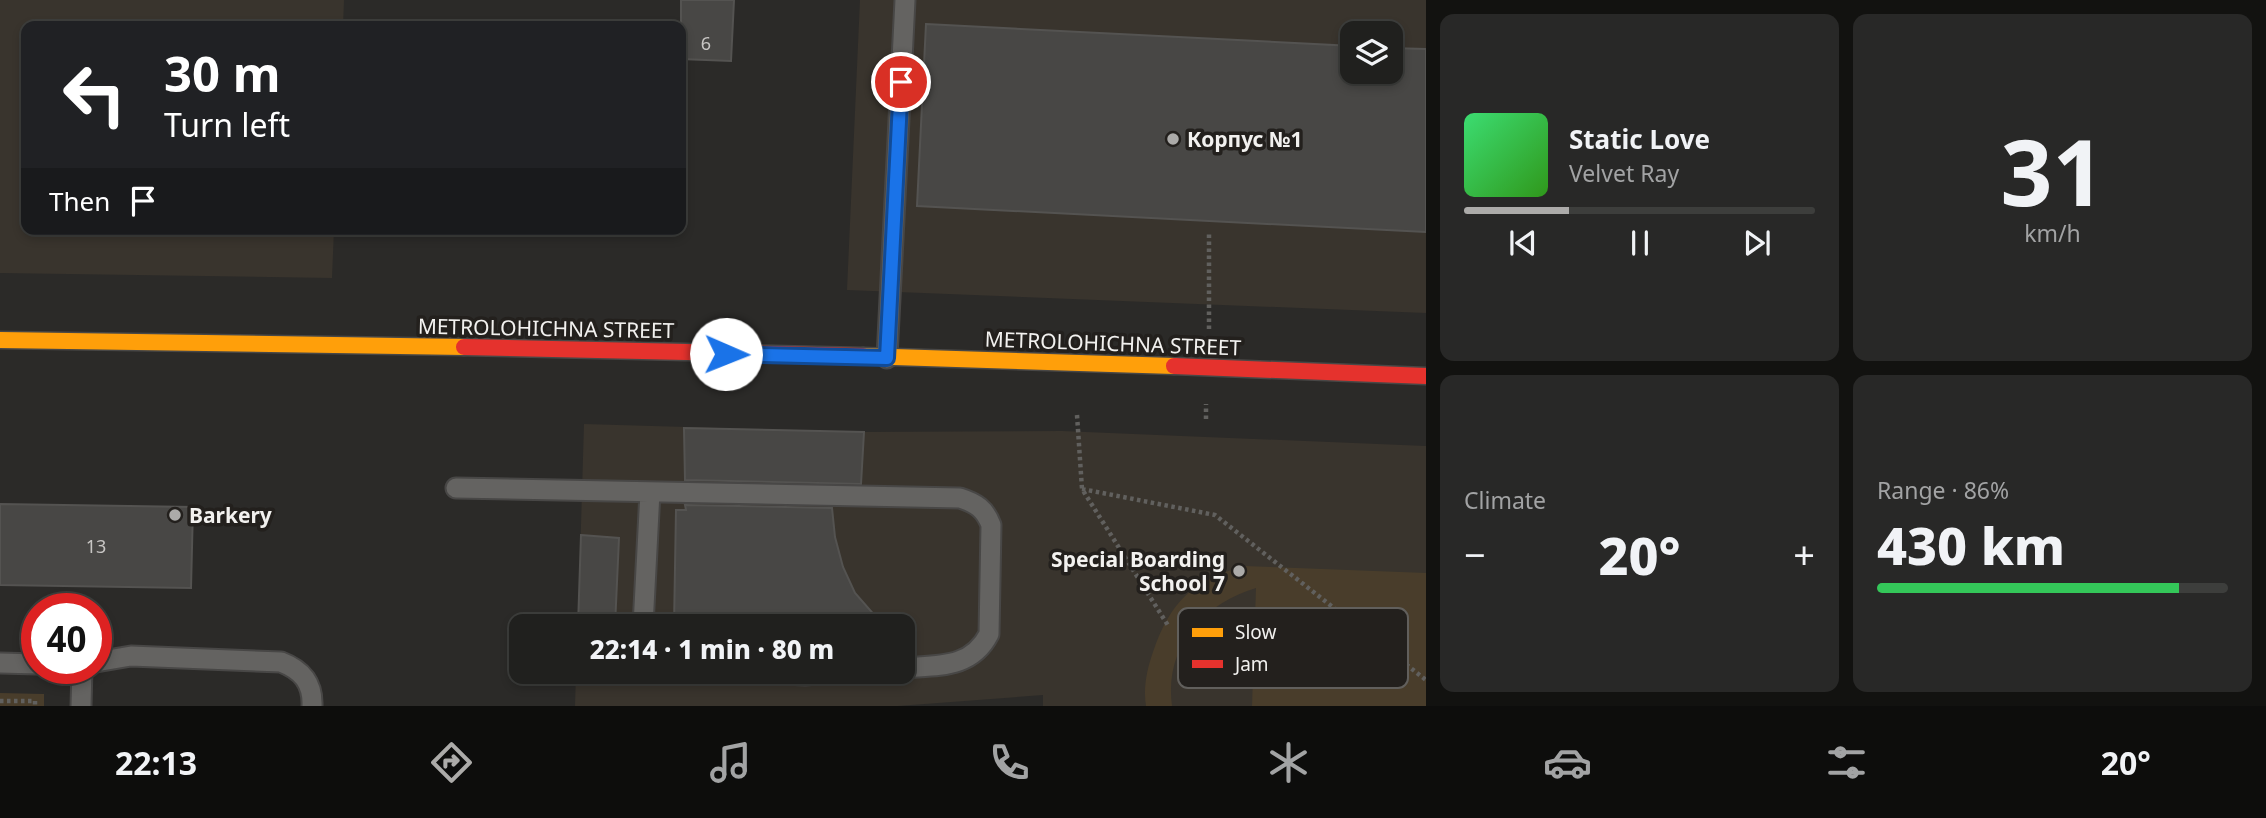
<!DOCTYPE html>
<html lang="en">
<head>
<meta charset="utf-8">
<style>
  :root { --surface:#20201e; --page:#282827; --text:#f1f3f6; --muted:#a2a3a4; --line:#3d3e3c; --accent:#acaba9 }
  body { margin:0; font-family:"Noto Sans",sans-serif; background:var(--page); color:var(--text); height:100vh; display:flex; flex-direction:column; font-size:26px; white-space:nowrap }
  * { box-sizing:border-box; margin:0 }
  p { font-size:23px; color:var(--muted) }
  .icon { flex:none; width:38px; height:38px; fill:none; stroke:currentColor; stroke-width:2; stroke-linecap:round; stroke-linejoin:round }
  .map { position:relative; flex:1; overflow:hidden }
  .drawer { display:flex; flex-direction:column; gap:14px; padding:14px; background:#121210; width:840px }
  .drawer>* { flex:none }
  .hud { position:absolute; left:21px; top:21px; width:665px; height:214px; border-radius:14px; box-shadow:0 4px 10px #0003,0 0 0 2px var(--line); background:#202124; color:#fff; overflow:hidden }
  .tools { position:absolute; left:1340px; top:21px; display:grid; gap:14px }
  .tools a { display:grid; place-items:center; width:63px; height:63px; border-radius:14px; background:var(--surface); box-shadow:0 4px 10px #0003,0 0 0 2px var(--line); font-size:35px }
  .speed { position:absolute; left:21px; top:593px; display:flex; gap:14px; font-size:35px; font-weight:700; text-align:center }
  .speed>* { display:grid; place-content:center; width:91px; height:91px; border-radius:50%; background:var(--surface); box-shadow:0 4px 10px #0003,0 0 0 2px var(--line); line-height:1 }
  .speed .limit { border:10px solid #d22; background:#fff; color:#111 }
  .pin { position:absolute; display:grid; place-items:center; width:60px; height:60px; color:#fff; margin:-30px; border:4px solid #fff; border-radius:50%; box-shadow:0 2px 7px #0007 }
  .me { position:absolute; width:77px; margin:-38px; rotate:91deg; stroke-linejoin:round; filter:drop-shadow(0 0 5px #0008) }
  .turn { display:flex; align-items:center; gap:24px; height:147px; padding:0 28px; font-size:32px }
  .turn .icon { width:91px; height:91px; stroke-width:2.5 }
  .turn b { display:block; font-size:49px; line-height:60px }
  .then { display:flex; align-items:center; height:66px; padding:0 28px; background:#0003; gap:14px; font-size:26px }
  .big { font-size:52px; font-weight:800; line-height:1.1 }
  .drawer .card { flex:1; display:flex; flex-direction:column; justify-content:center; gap:10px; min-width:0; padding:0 24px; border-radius:14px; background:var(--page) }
  .drawer .dial { align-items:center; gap:0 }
  .dial b { font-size:91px; line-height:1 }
  .song { display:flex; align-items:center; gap:21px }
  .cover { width:84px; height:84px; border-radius:10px; background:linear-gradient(135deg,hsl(140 70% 55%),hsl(110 70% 35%)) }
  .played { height:7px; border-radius:4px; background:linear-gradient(90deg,var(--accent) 30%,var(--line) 30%) }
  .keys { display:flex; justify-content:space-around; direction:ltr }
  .heat { display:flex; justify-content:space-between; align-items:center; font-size:38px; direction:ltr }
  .charge { height:10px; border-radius:5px; background:linear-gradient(90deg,#34c759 86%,var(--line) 0) }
  .drawer .tiles { flex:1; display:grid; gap:14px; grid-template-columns:repeat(2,1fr) }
  .trip { position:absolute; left:509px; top:614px; width:406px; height:70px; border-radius:14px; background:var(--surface); box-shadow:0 4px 10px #0003,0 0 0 2px var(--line); font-weight:800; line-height:70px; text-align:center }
  .dock { display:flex; height:112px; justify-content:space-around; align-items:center; background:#0d0d0c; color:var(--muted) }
  .dock .icon { width:49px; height:49px }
  .dock .current { color:var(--accent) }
  .dock b { font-size:32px; color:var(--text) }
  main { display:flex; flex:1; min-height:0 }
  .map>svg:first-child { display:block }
  .built { fill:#39342d; fill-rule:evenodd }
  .green { fill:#493d2b }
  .building { fill:#484745; stroke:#545351; stroke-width:2 }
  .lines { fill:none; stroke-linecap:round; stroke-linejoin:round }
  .lane-casing { stroke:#484746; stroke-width:23 }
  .slow-casing { stroke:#484746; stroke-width:19 }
  .jam-casing { stroke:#484746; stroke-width:19 }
  .path { stroke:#61605e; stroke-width:4.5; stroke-dasharray:3.5 3.5; stroke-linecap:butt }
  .lane { stroke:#646361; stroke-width:19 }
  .slow { stroke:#ff9f0a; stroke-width:16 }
  .jam { stroke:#e5322d; stroke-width:16 }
  .route-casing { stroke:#114b97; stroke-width:18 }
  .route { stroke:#1a73e8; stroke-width:12 }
  .poi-dot { fill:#acaba9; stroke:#23201d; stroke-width:2.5 }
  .labels { text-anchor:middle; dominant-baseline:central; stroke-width:7; stroke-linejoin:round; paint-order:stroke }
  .number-label { font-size:18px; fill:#c8c6c4 }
  .poi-label { font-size:21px; font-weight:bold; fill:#f2f1ef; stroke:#23201d; text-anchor:start }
  .street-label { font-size:21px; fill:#f2f1ef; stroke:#23201d }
  .key { fill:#23201d; stroke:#615f5c; stroke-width:2 }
  .key-label { font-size:19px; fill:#f2f1ef }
</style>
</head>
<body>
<main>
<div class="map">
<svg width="1426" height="706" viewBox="0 0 1426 706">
  <rect width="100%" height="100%" fill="#2b2a28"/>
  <path class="built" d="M 0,0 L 344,0 L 343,26 L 26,26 L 26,229 L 334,229 L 332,278 L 0,273 Z
    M 860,0 L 1426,0 L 1426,313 L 847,290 ZM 1353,33 L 1391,33 L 1391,72 L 1353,72 Z
    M 584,424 L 864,432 L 1062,431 L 1426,446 L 1426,706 L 1043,706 L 1043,695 L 898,706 L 575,706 L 576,672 L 903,672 L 903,626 L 578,626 Z"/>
  <path class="green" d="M 1244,566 L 1426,573 L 1426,706 L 1252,706 L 1256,588 C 1203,604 1164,647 1172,706 L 1146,706 C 1143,688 1147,669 1153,652 C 1170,602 1193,580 1244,566 Z
    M 0,693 L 44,694 L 44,706 L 0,706 Z"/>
  <path class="building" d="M 681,0 L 734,0 L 731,61 L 681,59 Z
    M 926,24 L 1353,46 L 1353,72 L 1391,72 L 1391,48 L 1426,49 L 1426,232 L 917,206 Z
    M 684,428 L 864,432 L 861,484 L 685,480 Z
    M 0,504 L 193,507 L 191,588 L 0,585 Z
    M 685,505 L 832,508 L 835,537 L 843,567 L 855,593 L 884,626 L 674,626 L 676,510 L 686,510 Z
    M 581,535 L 619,538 L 615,626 L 578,626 Z"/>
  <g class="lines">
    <defs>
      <path id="lane" d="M 887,358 L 905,0
        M 456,488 L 960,498 C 976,503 985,509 991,525 L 989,634 C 971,669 938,665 903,668
        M 643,626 L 650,492
        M 96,662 L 131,656 L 281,662 C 302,670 313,683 312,706
        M 0,663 L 37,664
        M 740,672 L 805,675 L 842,672
        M 81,706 L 82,668"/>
      <path id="slow" d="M 0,340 L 464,347
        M 863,356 L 1174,366"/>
      <path id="jam" d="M 464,347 L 863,356
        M 1174,366 L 1426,376"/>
    </defs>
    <use href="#lane" class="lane-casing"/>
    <use href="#slow" class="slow-casing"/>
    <use href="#jam" class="jam-casing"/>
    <path class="path" d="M 1209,329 L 1209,232
      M 1077,415 L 1082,489 L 1169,627
      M 1206,419 L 1206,404
      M 1082,489 L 1215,515 L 1426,680
      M 0,701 L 35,701 L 35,706"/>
    <use href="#lane" class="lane"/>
    <use href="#slow" class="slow"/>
    <use href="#jam" class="jam"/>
  </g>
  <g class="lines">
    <defs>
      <path id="route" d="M 726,354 L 887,358 L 901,82"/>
    </defs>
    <use href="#route" class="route-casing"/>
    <use href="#route" class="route"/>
  </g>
  <g class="poi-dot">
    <circle cx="1173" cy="139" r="7"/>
    <circle cx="175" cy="515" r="7"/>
    <circle cx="1239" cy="571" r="7"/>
  </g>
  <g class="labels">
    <g class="number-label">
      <text x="706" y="43">6</text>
      <text x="96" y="546">13</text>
    </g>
    <g class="poi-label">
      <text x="1187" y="139">Корпус №1</text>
      <text x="189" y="515">Barkery</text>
      <text x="1225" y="559" text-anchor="end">Special Boarding<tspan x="1225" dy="24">School 7</tspan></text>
    </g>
    <g class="street-label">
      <text transform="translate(546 328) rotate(1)">METROLOHICHNA STREET</text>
      <text transform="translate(1113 343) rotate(2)">METROLOHICHNA STREET</text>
    </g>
  </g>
  <rect x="1178" y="608" width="230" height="80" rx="10" class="key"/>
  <rect x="1192" y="628" width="31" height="9" fill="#ff9f0a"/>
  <rect x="1192" y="660" width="31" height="8" fill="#e5322d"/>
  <g class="key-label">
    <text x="1235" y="639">Slow</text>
    <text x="1235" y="671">Jam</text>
  </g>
</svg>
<div class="tools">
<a><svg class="icon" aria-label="layers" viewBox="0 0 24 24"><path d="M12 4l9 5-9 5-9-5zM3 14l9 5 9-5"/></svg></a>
</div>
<div class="speed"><div class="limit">40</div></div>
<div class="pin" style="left:901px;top:82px;background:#d93025"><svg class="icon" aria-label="arrive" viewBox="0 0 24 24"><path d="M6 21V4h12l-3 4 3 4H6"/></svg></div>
<svg class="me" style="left:726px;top:354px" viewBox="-20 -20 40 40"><circle r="19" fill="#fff"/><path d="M0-13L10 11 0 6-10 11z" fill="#1a73e8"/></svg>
<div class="trip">22:14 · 1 min · 80 m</div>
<div class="hud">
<div class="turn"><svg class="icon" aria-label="left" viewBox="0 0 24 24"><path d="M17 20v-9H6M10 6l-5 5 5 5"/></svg><div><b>30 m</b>Turn left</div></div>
<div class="then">Then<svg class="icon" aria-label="arrive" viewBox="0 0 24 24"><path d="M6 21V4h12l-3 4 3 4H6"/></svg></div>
</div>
</div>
<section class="drawer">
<div class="tiles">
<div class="card">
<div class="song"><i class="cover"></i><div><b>Static Love</b><p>Velvet Ray</p></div></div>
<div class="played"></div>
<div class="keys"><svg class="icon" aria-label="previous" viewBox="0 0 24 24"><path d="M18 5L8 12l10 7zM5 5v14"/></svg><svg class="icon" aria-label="pause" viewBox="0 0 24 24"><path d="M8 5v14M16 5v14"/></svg><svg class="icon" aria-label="next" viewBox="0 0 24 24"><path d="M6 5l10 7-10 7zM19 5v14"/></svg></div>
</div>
<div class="card dial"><b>31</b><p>km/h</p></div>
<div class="card"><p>Climate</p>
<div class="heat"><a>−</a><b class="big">20°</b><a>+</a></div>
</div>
<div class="card"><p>Range · 86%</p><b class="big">430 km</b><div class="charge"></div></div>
</div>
</section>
</main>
<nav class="dock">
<b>22:13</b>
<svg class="icon current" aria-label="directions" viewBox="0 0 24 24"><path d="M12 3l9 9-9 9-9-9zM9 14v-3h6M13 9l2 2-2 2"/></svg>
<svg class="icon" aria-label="music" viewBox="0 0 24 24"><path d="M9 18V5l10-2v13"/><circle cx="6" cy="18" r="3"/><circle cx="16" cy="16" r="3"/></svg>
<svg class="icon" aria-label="phone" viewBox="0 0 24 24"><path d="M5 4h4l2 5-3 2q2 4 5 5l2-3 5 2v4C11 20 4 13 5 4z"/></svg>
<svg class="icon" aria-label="climate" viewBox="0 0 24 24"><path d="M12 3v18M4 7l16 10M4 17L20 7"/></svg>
<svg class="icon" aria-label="car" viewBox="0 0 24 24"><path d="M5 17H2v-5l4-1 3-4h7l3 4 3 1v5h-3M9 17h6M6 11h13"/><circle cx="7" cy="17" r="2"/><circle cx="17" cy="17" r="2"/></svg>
<svg class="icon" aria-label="filters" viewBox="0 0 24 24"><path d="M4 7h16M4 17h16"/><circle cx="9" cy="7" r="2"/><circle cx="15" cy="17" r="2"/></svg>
<b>20°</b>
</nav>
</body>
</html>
